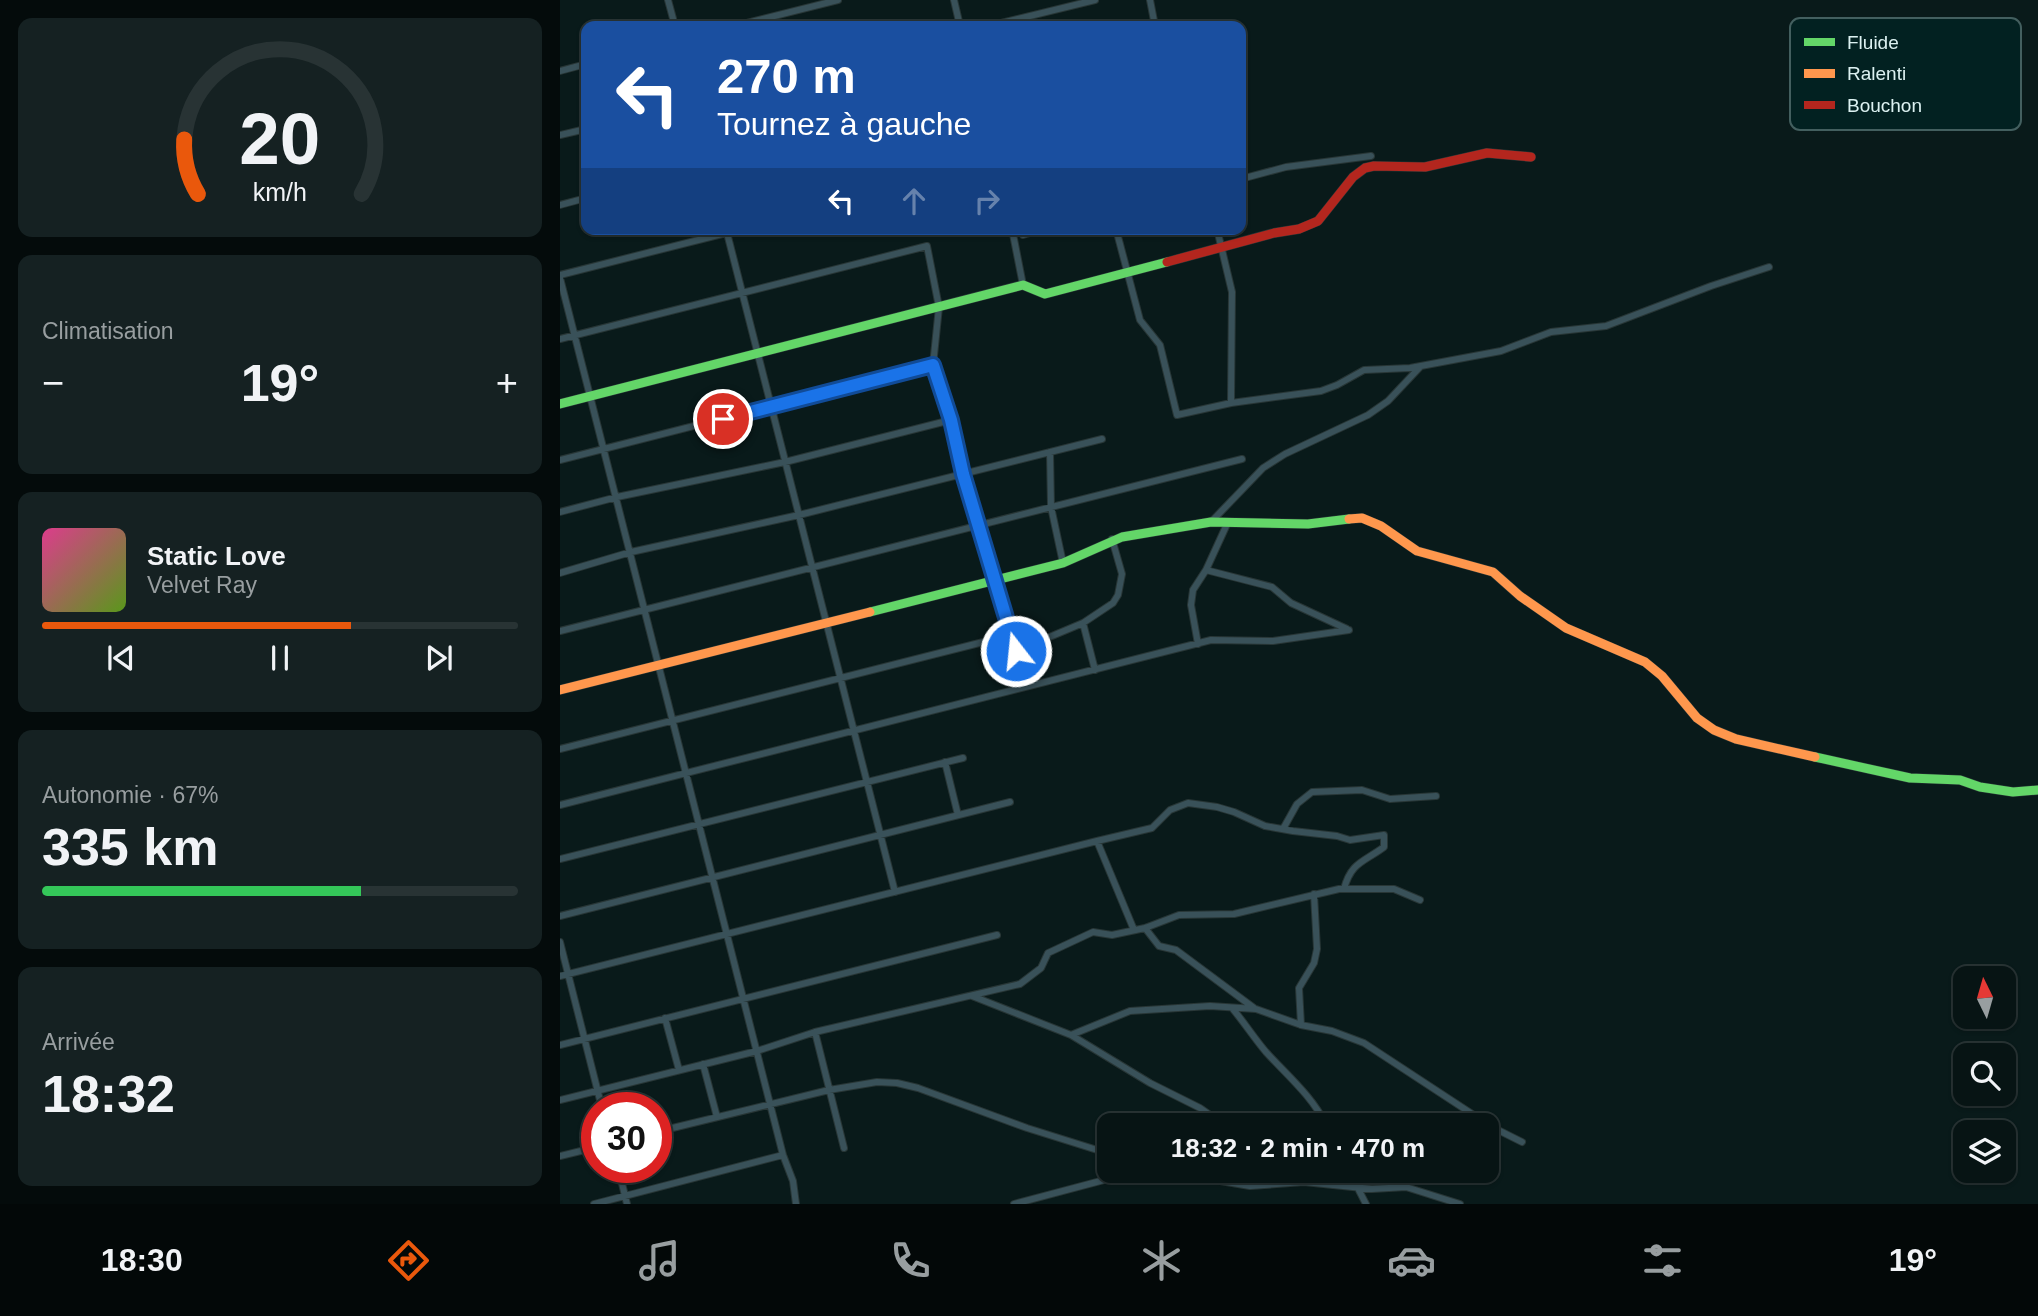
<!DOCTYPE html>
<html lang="fr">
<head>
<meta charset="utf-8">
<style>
  :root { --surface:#071414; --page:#152122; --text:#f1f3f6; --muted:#989ea0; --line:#283334; --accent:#ea580c }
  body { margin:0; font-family:Arial,sans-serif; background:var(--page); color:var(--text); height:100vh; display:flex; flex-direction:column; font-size:26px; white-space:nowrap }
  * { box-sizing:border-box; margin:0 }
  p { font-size:23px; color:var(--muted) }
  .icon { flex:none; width:38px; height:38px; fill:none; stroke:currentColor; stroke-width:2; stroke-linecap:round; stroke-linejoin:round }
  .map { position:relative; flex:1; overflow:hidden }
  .details { display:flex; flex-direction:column; gap:18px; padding:18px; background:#040b0b; width:560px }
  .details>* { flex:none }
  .top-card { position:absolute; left:21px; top:21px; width:665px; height:214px; border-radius:14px; box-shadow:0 2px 5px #0004,0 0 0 2px var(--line); background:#1a4fa0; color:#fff; overflow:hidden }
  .needle { width:46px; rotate:355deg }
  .buttons { position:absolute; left:1393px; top:966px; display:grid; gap:14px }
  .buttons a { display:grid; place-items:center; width:63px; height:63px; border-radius:14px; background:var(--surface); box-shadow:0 2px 5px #0004,0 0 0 2px var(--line); font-size:35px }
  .speed { position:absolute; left:21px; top:1092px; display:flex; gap:14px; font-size:35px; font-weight:700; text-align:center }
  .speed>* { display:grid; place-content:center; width:91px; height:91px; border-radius:50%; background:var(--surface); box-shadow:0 2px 5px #0004,0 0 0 2px var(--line); line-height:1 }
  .speed .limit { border:10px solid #d22; background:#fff; color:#111 }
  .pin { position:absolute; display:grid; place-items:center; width:60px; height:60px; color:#fff; margin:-30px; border:4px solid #fff; border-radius:50%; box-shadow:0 2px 7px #0007 }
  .me { position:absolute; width:77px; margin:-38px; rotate:344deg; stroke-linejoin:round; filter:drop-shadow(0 0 5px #0008) }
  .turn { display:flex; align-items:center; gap:24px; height:147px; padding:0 21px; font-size:32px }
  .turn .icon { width:91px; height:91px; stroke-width:2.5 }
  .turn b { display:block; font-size:49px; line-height:60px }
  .lanes { display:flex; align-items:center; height:66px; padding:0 21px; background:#0003; justify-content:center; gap:35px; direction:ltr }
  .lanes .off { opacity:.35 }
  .big { font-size:52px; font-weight:600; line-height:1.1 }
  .details .widget { flex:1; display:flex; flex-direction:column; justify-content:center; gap:10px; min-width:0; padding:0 24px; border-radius:14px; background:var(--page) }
  .details .dial { align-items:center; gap:0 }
  .dial svg { height:182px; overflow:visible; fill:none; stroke:var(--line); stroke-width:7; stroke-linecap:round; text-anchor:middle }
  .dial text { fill:var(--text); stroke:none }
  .song { display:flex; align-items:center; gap:21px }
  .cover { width:84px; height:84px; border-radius:10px; background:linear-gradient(135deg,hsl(330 70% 55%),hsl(90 70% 35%)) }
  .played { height:7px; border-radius:4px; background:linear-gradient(90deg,var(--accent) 65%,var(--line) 65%) }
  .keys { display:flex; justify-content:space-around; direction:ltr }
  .heat { display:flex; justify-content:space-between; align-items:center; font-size:38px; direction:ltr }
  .charge { height:10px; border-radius:5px; background:linear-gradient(90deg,#34c759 67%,var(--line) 0) }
  .trip { position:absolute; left:537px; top:1113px; width:402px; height:70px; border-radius:14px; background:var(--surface); box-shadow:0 2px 5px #0004,0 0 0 2px var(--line); font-weight:600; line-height:70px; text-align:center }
  .dock { display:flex; height:112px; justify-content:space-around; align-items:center; background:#030808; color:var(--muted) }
  .dock .icon { width:49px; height:49px }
  .dock .on { color:var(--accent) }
  .dock b { font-size:32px; color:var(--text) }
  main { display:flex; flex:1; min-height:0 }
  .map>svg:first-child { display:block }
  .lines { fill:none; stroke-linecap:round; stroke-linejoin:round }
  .street-casing { stroke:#283636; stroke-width:8 }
  .fast-casing { stroke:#283636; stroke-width:10 }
  .slow-casing { stroke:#283636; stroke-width:10 }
  .jam-casing { stroke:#283636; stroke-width:10 }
  .street { stroke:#395159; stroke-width:6 }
  .fast { stroke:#63d668; stroke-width:9 }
  .slow { stroke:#ff974d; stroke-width:9 }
  .jam { stroke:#b3261e; stroke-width:9 }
  .route-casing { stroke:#114b97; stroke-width:18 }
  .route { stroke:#1a73e8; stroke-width:12 }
  .key { fill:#022121; stroke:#435f5f; stroke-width:2 }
  .key-label { font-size:19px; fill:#dcf1f1 }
</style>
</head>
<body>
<main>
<section class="details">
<div class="widget dial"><svg viewBox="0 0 100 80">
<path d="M14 69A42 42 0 1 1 86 69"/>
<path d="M14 69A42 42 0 0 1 8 45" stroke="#ea580c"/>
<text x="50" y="56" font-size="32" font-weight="700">20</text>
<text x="50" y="72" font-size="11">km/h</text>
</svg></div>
<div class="widget"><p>Climatisation</p>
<div class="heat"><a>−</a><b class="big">19°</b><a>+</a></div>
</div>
<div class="widget">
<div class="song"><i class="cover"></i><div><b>Static Love</b><p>Velvet Ray</p></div></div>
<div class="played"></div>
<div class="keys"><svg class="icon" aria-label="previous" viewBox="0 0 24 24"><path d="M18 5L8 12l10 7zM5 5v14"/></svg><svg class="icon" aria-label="pause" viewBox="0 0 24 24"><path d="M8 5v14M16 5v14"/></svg><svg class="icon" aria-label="next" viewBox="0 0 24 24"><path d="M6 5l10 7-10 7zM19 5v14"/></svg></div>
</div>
<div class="widget"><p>Autonomie · 67%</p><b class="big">335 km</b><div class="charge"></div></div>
<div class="widget"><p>Arrivée</p><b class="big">18:32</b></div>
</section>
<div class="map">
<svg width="1478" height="1204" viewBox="0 0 1478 1204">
  <rect width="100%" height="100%" fill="#091a1a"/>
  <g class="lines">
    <defs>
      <path id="street" d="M 108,0 L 115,26
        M 394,0 L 400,26
        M 590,0 L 595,26
        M 175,26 L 278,0
        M 429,26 L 535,0
        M 0,71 L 26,64
        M 0,135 L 26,129
        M 681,179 L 726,167 L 811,156
        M 0,205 L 26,198
        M 166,229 L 335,892
        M 452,229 L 463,285
        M 556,229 L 580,320 L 600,345 L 617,415 L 671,403 L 761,391 L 777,385 L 804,370 L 850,368 L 941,351 L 991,332 L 1046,326 L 1151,286 L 1209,267
        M 657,229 L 672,292 L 671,403
        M 463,235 L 484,229
        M 0,275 L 182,229
        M 0,278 L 223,1155 L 233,1181 L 236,1204
        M 0,339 L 367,246 L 379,307 L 373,365 L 391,420 L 403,474 L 437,580 L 465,687
        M 490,452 L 491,507 L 503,563
        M 0,460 L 373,365
        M 0,512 L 57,497 L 225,462 L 391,420
        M 651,522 L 703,468 L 725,454 L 808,415 L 828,401 L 860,367
        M 646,570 L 712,587 L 731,603 L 787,629
        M 0,573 L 71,552 L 239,515 L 542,439
        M 523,623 L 535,670
        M 0,631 L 682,459
        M 638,644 L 631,605 L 633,590 L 646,570 L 668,522
        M 456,651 L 523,623 L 553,603 L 558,595 L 562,574 L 552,539
        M 0,749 L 451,635
        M 385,762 L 398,815
        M 0,805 L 651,640 L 713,641 L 789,630
        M 723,829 L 737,804 L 752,792 L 802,790 L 830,799 L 876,796
        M 0,859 L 403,758
        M 0,916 L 450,802
        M 585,928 L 599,946 L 616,950 L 694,1008
        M 574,930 L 537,841 L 592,828 L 610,810 L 628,803 L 657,807 L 674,812 L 705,826 L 733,831 L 777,836 L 790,840 L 824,835 L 824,847 C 804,862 791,862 784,889
        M 0,942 L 42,1108
        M 0,976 L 537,841
        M 412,996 L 511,1035 L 570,1011 L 650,1006 L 696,1009 L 741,1025 L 772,1031 L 804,1043 L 932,1127 L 962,1142
        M 672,1008 C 684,1022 694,1038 706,1052 C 727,1075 753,1097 766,1125
        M 105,1018 L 119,1070
        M 741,1025 L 739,988 L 754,963 L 757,949 L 754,894
        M 255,1032 L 284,1148
        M 511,1035 L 590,1083 L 640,1108 L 664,1125
        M 0,1045 L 437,935
        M 143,1064 L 157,1117
        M 0,1100 L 197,1051 L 255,1032 L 460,984 L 481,968 L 488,953 L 533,932 L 552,935 L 585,928 L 619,915 L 674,914 L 779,889 L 834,889 L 860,900
        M 96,1132 L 269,1090 L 317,1082 L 337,1083 L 358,1088 L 467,1128 L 550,1154
        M 0,1156 L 37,1147
        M 58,1167 L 67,1204
        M 601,1171 L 690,1186 L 744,1182 L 812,1189 L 846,1187 L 900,1204
        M 789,1171 L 806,1204
        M 34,1204 L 223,1155
        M 454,1204 L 578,1171"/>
      <path id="fast" d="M 0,404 L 463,285 L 485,294 L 607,262
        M 310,612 L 503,563 L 562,537 L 651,522 L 748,524 L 789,519
        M 1255,757 L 1350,778 L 1400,780 L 1420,787 L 1453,792 L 1478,790"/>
      <path id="slow" d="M 789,519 L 802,518 L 821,526 L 857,551 L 933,572 L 960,596 L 1006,628 L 1085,662 L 1102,676 L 1137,718 L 1154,730 L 1176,739 L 1255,757
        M 0,690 L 310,612"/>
      <path id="jam" d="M 607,262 L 714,233 L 739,229 L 758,221 L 793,177 L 805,168 L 814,166 L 865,167 L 927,153 L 971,157"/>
    </defs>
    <use href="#street" class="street-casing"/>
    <use href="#fast" class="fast-casing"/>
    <use href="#slow" class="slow-casing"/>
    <use href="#jam" class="jam-casing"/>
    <use href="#street" class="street"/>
    <use href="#fast" class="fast"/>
    <use href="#slow" class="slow"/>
    <use href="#jam" class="jam"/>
  </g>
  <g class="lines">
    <defs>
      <path id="route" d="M 163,419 L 373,365 L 391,420 L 403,474 L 456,651"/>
    </defs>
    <use href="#route" class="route-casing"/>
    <use href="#route" class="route"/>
  </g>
  <rect x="1230" y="18" width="231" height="112" rx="10" class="key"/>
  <rect x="1244" y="38" width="31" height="8" fill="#63d668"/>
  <rect x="1244" y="69" width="31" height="9" fill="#ff974d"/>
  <rect x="1244" y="101" width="31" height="8" fill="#b3261e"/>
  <g class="key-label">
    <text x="1287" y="49">Fluide</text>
    <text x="1287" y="80">Ralenti</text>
    <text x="1287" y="112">Bouchon</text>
  </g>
</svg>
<div class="buttons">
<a><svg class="needle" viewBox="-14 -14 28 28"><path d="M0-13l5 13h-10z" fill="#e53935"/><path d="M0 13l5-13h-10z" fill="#989ea0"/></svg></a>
<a><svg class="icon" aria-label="search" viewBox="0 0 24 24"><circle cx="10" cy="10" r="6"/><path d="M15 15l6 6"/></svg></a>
<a><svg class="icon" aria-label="layers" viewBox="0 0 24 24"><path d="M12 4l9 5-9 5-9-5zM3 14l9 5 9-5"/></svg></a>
</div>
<div class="speed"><div class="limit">30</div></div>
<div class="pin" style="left:163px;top:419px;background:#d93025"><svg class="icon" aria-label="arrive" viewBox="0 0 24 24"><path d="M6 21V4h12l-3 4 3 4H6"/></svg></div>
<svg class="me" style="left:456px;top:651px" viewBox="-20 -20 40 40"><circle r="17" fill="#1a73e8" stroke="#fff" stroke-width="3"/><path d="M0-11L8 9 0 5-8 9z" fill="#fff"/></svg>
<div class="trip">18:32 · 2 min · 470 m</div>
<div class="top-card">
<div class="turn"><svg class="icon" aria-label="left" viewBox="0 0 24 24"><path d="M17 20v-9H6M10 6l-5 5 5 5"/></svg><div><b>270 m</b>Tournez à gauche</div></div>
<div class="lanes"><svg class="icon" aria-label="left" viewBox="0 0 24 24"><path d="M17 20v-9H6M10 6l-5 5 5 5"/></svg><svg class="icon off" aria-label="ahead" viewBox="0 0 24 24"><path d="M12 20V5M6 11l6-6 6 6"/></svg><svg class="icon off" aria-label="right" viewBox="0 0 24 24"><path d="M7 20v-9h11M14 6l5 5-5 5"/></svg></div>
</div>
</div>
</main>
<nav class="dock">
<b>18:30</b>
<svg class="icon on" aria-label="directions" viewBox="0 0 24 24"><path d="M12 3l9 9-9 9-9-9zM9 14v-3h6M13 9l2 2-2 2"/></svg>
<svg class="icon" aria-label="music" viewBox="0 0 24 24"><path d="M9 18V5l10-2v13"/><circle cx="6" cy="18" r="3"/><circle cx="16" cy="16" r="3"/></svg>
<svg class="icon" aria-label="phone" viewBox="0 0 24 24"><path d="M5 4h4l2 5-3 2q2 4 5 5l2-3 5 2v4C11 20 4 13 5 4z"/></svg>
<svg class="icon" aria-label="climate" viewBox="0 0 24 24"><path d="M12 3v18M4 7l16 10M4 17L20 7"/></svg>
<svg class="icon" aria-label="car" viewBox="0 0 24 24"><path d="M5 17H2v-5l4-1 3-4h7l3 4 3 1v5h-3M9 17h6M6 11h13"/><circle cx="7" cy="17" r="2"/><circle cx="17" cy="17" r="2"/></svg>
<svg class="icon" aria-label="filters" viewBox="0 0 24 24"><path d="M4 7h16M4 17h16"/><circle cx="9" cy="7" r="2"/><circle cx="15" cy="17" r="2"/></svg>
<b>19°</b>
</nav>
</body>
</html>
